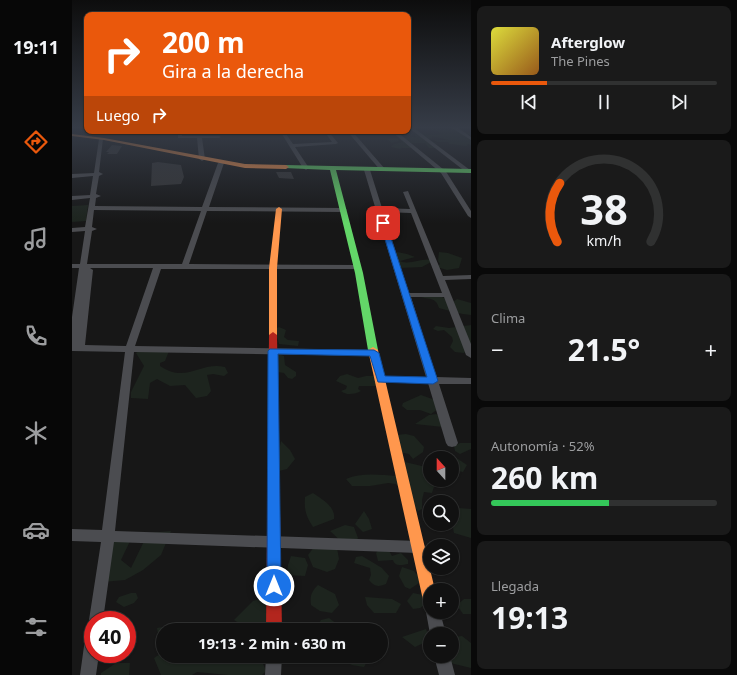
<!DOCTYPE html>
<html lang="es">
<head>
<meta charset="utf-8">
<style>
  :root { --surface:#111; --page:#1a1a1a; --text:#f1f3f6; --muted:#9c9d9f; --line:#303131; --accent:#ea580c }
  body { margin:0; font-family:"Noto Sans",sans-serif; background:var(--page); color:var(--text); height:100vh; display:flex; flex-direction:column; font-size:15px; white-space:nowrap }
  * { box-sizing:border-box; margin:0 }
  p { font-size:13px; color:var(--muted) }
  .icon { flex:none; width:22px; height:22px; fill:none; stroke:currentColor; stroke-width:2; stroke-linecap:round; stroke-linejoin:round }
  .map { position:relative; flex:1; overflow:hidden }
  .side { display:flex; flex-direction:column; gap:6px; padding:6px; background:#090909; width:266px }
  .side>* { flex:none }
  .hud { position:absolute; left:12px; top:12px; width:327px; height:122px; border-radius:8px; box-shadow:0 1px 3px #0004,0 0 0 1px var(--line); background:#ea580c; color:#fff; overflow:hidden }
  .needle { width:26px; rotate:339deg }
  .fabs { position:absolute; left:351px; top:451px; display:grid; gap:8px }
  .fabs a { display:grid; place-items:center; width:36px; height:36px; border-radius:50%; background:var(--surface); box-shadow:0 1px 3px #0004,0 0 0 1px var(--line); font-size:20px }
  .speed { position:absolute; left:12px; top:611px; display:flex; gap:8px; font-size:20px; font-weight:700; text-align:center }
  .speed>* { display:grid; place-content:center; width:52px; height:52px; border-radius:50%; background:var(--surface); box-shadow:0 1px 3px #0004,0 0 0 1px var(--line); line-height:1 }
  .speed .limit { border:6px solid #d22; background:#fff; color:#111 }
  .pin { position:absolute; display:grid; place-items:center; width:34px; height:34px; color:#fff; margin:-17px; border-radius:8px; box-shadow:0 2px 6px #0006 }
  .me { position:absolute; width:44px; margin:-22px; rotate:0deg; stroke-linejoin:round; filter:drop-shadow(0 0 3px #0008) }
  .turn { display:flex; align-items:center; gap:14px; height:84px; padding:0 12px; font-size:18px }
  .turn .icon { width:52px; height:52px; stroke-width:2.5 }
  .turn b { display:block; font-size:28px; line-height:34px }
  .then { display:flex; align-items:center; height:38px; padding:0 12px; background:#0003; gap:8px; font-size:15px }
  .big { font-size:30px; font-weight:700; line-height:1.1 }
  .side .widget { flex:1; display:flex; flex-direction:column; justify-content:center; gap:6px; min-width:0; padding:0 14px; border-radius:8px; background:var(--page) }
  .side .dial { align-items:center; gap:0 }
  .dial svg { height:104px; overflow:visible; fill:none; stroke:var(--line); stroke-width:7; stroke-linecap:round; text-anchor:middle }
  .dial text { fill:var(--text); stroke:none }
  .song { display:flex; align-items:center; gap:12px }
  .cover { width:48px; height:48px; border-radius:6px; background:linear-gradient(135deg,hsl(60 70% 55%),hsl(30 70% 35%)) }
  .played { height:4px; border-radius:2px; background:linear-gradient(90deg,var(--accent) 25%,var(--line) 25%) }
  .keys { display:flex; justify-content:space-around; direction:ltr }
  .heat { display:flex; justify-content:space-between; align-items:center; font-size:22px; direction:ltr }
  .charge { height:6px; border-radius:3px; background:linear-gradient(90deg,#34c759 52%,var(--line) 0) }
  .trip { position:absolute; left:84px; top:623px; width:232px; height:40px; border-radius:20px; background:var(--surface); box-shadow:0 1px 3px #0004,0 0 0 1px var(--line); font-weight:700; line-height:40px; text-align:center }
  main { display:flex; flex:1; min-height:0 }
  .tabs { display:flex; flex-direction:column; width:72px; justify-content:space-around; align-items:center; background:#070707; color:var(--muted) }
  .tabs .icon { width:28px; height:28px }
  .tabs .selected { color:var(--accent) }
  .tabs b { font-size:18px; color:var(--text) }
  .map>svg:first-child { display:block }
  .green { fill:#1d241e }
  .building { fill:#353536 }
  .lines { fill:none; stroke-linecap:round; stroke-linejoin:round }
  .street { fill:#4b4c50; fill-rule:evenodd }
  .fast { fill:#63d668; fill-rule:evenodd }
  .slow { fill:#ff974d; fill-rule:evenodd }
  .jam { fill:#b3261e; fill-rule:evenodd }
  .route { fill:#1a73e8; stroke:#114b97 }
</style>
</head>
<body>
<main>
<nav class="tabs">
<b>19:11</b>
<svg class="icon selected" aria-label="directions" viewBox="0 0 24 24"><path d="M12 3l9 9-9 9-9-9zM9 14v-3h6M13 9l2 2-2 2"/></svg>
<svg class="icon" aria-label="music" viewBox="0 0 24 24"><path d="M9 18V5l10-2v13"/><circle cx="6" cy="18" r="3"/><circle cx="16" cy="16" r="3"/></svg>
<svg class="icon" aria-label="phone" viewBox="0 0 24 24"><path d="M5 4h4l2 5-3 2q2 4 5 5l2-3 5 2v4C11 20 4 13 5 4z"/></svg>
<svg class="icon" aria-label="climate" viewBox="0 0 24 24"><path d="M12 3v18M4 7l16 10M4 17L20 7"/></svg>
<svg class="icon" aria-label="car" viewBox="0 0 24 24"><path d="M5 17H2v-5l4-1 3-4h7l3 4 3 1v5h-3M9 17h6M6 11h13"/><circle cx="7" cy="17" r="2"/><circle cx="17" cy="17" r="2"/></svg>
<svg class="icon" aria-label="filters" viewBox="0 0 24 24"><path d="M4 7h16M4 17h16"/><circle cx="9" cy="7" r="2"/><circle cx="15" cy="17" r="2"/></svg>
</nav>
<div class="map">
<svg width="399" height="675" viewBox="0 0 399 675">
  <rect width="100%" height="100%" fill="#171717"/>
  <path class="green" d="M 355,128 L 387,128 L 385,130 L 392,130 L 388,132 L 399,133 L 396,135 L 399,138 L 399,145 L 396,144 L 395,146 C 389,146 384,144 377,144 L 376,142 L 366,142 L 361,140 L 376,140 L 360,136 L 360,138 L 355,140 L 357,142 L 366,143 L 363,144 L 363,148 L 357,148 L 353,143 L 338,143 L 340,148 L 330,148 L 331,147 L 328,149 L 319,147 L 322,144 L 331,142 L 326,139 L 327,141 L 320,143 L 315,139 L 322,138 L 326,139 L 331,136 L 344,137 L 342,134 L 348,136 L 370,134 L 365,131 L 355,130 Z
    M 16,205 L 14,221 L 0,222 L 0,206 Z
    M 325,252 L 335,254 L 343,257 L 328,261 L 330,262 C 341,264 349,258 360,260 L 359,262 L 350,267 L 328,268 L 322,255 Z
    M 367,252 L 376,253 L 390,258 L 387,268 L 375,270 L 365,267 L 368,264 L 366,261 Z
    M 363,294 L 381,302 L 385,299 L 399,303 L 399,315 C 388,314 378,311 367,308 C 364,296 355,300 346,296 Z
    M 399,325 L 399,347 L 392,353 L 383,352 L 378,347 L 381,341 L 380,337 L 372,330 L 366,331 L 361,329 L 364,326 L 377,328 Z
    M 207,327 L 214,330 L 212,337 L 216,340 L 227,341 L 226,346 L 207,344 L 203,329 Z
    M 67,351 L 97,351 L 93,361 L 88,363 L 88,366 C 114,384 129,361 153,367 L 156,373 L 152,376 L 141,374 L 135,375 L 139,391 L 135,396 L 124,398 L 113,385 L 98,386 L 85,379 L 78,383 L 76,399 L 59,398 L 59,392 L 72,366 L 64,353 Z
    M 206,354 L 212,356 L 213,365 L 224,372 L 224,376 L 220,379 L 216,378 L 212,373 L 206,372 Z
    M 275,374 L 286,378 L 294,376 L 304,376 L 304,386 L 287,386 L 286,389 L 289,391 C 283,394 275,396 269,391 L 274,389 L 275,386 L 264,381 L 268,376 Z
    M 349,395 L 363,400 L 366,409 L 359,414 L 348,410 L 335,410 L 330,406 L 331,403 Z
    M 364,414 L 370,418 L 371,427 L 343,424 L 357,415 Z
    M 334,434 L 342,436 L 352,447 L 351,452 L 341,459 L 337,454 L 322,451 L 324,435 Z
    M 209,441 L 218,450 L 223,459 L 215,469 L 203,472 Z
    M 388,443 L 399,443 L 399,449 L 388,454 L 383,451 L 382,446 Z
    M 368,454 L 383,457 L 395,465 L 391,472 L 381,470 L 380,458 L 369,458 Z
    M 333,462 L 358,468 L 358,480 L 364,480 L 360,493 L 352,492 L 350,500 L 350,509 L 346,511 L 324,484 L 316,483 L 298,486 L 280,486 L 274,479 C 290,472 308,475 325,476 Z
    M 241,493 C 250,499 264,507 262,519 L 241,527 C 234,516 232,510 233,497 Z
    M 387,508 L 399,509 L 399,538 L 382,533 L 380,523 Z
    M 292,511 L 297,519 L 300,529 L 291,532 L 283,524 Z
    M 273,525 L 282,527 L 286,538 L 281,545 L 273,545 L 258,531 Z
    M 99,531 L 89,555 L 71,570 L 53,580 L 30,582 L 40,542 L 59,539 L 49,560 L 59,568 L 76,533 Z
    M 242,547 L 265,548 L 267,559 L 263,569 L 255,572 L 241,567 L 236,555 Z
    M 309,547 L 316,549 L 320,556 L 329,553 L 336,560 L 336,564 C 330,565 323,567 321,560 L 306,561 L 304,553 Z
    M 219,556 L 233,558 L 236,565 L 233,576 L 215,575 L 216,565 Z
    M 290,556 L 310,568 L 317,576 L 314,584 C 306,587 303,587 297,580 L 299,575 L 298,568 L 282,563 L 284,557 Z
    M 330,567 L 342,571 L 350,581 L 338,589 L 333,587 L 327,576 Z
    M 246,585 L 263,594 L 267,605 L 260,613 L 248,611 L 239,605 C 238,596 239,592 246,585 Z
    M 59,593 L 64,593 L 66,598 L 62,603 L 52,607 L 44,602 L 47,597 Z
    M 341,593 L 351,595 L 354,604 L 348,608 L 341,609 L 335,601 Z
    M 193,597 L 196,630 L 178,630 L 162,620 L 181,601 Z
    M 293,597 L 320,599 L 329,604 L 324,613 L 302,613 L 295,605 Z
    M 392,599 L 399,599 L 399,614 L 391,614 L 385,605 Z
    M 257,618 L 265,624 L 265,630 L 245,630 L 245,626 L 249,620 Z
    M 114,623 L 125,628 L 126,630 L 91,630 L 91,647 L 86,650 L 88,646 L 85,628 Z
    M 354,629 L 358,640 L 343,647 L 330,637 Z
    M 390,636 L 399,643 L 399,668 L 370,661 L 369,656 L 380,656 L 380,637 Z
    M 91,652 L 91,656 L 170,656 L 172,660 L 180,656 L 188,656 L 194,671 L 190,675 L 156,675 L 125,672 L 120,675 L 89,675 L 82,658 Z
    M 262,656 L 298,656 L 292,667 L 280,665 Z
    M 44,663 L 58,663 L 57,675 L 29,675 L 29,673 Z"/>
  <path class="building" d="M 40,145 L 50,146 L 45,154 L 35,154 L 37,152 L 34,152 Z
    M 86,162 L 109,165 L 112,177 L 109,184 L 79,186 L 80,163 Z
    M 204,172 L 219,172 L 222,179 L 207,178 Z"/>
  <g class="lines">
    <path class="street" d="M 337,128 L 342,128 L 398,170 L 398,172 L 394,172 Z
      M 380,128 L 386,128 L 399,137 L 399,140 Z
      M 106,131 L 110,131 L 110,136 L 147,136 L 149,137 L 147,138 L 130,138 L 133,159 L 130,161 L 127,159 L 125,138 L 106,138 Z
      M 208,131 L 212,131 L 221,144 L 260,142 L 252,131 L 256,131 L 266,143 L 264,144 L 223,147 L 237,168 L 234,170 L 231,168 Z
      M 275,131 L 280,131 L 313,169 L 313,171 L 309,171 Z
      M 319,131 L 324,131 L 371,169 L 373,170 L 399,211 L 399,218 L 396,216 L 369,173 Z
      M 29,138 L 31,139 L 27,172 L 31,174 L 27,176 L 24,194 L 29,196 L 24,198 L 23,206 L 130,207 L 146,163 L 149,161 L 152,163 L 137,207 L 272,208 L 275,210 L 272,212 L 135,211 L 117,264 L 285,265 L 289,267 L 285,269 L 89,269 L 63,346 L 302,350 L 307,353 L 302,356 L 62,352 L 43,531 L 346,541 L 351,543 L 353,547 L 351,551 L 346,553 L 42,542 L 31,620 L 21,620 L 21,626 L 19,625 L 17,620 L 29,542 L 0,541 L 0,529 L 30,530 L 53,352 L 0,351 L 0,317 L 7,268 L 0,268 L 0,264 L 8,264 L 13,231 L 0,232 L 0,228 L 13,227 L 18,198 L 0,200 L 0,196 L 18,195 L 21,176 L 0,178 L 0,174 L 22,173 L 27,139 ZM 22,210 L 129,211 L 110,264 L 15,264 L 20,231 L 25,229 L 20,227 ZM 18,268 L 81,268 L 54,346 L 13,345 L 21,270 Z
      M 295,168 L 298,170 L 310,208 L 338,209 L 331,192 L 336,191 L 371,276 L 399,275 L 399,279 L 373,280 L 399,344 L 399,358 L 394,355 L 372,297 L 339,297 L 364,377 L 399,378 L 399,384 L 367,384 L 386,443 L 384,446 L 380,447 L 376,446 L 374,443 L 356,383 L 309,382 L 306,381 L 304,379 L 306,377 L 309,376 L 354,377 L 292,170 ZM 311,212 L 339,213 L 370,293 L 337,293 Z
      M 358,606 L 358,612 L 368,612 L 374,634 L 358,634 L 354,612 L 356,607 Z
      M 21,631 L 21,654 L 27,654 L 24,675 L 8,675 L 13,639 L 16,634 Z
      M 194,656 L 210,656 L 209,675 L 193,675 Z
      M 362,656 L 378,656 L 383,675 L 367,675 Z"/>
    <path class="fast" d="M 214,165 L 399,169 L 399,173 L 264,170 L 291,273 L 306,350 L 304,352 L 301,353 L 296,350 L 283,273 L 258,170 L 212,168 L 211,167 Z"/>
    <path class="slow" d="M 0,134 L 32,138 L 173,164 L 214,165 L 217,167 L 214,169 L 173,168 L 32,140 L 0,136 Z
      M 207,207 L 210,209 L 205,268 L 205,335 L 201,338 L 197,335 L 197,268 L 204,209 Z
      M 301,347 L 306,350 L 363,590 L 358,590 L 358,607 L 353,605 L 351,600 L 296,350 Z"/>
    <path class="jam" d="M 201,332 L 205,335 L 210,630 L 194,630 L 197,335 Z"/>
  </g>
  <linearGradient id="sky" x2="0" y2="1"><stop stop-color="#0d0d0d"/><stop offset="0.57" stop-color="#363c47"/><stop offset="1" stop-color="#363c47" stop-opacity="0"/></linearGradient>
  <rect width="399" height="223" fill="url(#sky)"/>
  <path class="route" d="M 309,221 L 314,223 L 366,381 L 361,384 L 306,382 L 298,356 L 206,354 L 209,586 L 207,591 L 202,593 L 197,591 L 195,586 L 196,351 L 198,349 L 302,350 L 307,353 L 313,376 L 355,377 L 308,223 Z"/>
</svg>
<div class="fabs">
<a><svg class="needle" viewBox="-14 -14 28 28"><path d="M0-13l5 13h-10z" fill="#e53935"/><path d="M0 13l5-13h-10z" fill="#9c9d9f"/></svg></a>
<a><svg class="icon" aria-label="search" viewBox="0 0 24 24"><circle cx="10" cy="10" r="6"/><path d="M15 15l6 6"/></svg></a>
<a><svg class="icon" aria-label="layers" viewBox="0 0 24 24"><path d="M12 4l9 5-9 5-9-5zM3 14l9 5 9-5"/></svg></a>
<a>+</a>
<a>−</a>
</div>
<div class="speed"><div class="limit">40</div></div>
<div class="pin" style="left:311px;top:223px;background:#d93025"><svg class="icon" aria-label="arrive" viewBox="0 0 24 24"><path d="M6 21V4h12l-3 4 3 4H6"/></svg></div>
<svg class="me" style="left:202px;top:586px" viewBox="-20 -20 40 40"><circle r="17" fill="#1a73e8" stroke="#fff" stroke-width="3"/><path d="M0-11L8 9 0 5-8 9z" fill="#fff"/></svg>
<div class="trip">19:13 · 2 min · 630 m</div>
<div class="hud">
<div class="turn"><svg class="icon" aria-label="right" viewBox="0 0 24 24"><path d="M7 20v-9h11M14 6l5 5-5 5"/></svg><div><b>200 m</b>Gira a la derecha</div></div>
<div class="then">Luego<svg class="icon" aria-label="right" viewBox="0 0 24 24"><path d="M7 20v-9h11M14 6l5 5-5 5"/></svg></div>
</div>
</div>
<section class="side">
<div class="widget">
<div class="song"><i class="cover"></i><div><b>Afterglow</b><p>The Pines</p></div></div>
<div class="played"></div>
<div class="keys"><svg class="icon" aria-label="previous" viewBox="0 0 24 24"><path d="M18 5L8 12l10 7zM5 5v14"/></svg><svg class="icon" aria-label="pause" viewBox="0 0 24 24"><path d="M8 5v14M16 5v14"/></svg><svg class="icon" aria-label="next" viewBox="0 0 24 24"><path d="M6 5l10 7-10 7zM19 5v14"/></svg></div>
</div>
<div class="widget dial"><svg viewBox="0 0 100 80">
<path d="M14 69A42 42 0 1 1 86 69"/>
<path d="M14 69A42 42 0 0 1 16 24" stroke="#ea580c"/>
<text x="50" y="56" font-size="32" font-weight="700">38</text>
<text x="50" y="72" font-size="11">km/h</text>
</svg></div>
<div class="widget"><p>Clima</p>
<div class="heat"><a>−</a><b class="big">21.5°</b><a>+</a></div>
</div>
<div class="widget"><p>Autonomía · 52%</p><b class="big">260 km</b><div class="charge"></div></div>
<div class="widget"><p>Llegada</p><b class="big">19:13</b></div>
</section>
</main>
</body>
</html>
